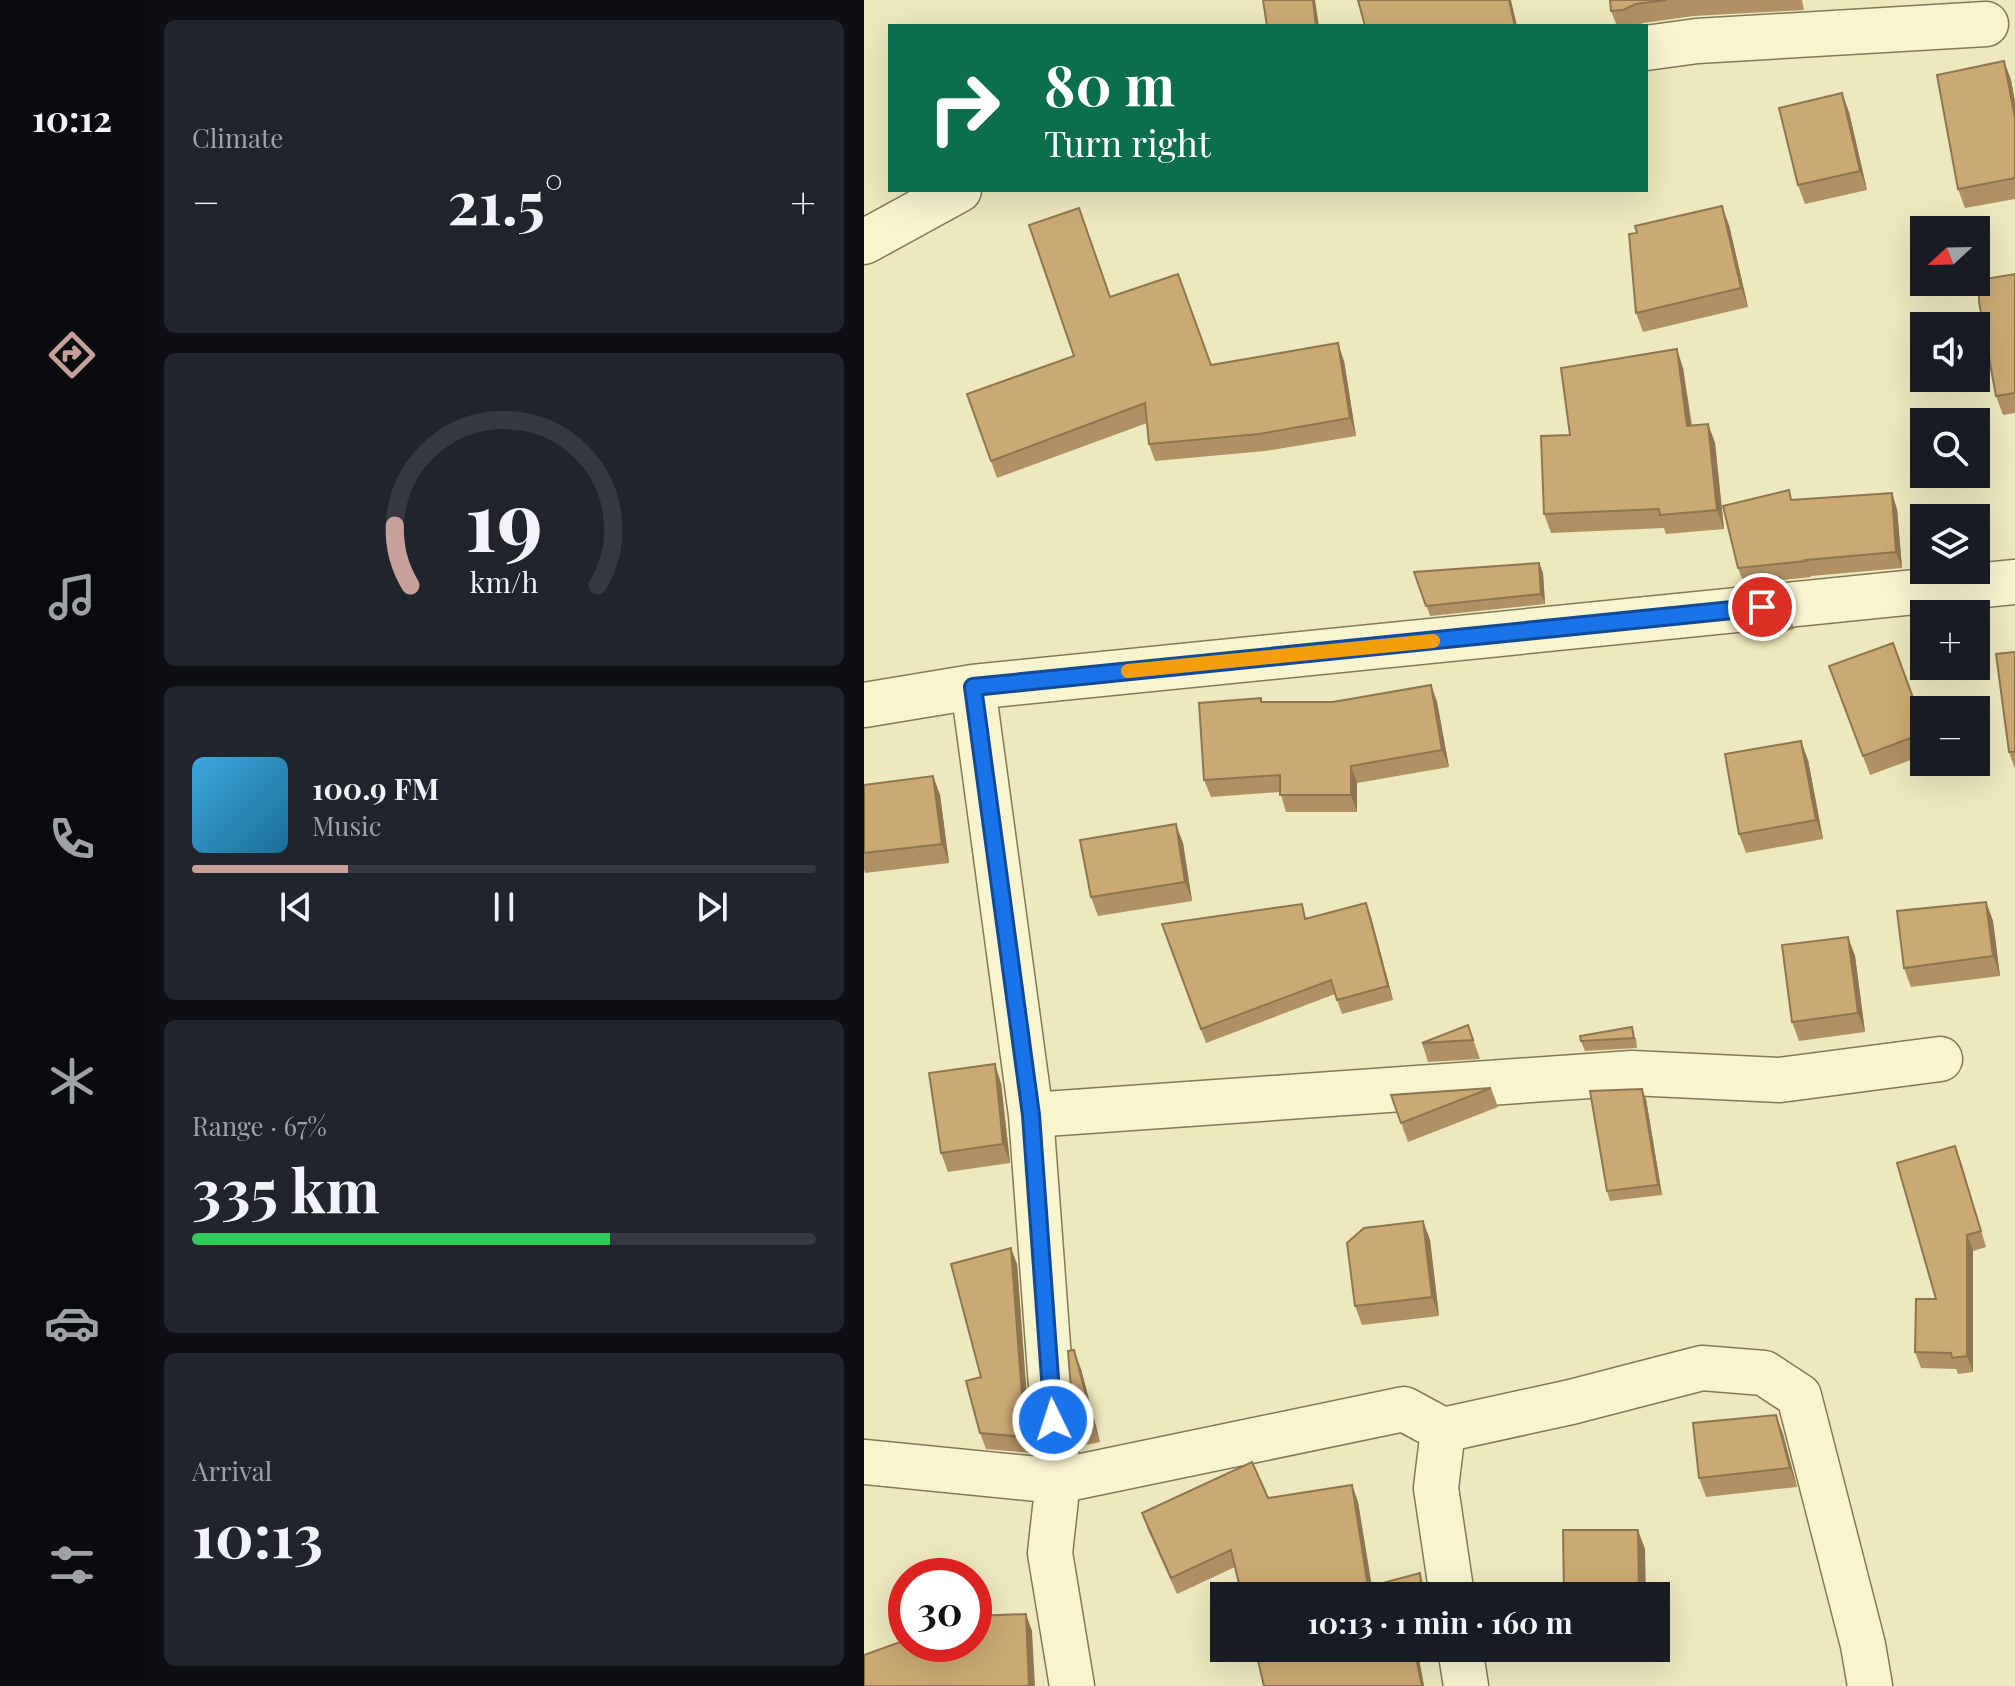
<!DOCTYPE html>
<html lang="en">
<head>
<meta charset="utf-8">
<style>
  :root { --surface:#171b24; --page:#20242c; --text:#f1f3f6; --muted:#9ea1a6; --line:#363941; --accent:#c7a099 }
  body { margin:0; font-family:"Playfair Display",serif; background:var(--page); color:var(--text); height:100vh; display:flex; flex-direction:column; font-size:30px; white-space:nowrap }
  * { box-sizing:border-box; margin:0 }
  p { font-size:26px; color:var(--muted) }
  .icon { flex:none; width:44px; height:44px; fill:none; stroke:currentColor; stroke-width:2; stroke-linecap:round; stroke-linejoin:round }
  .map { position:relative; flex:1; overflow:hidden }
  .details { display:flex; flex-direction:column; gap:20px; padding:20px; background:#0d0f14; width:720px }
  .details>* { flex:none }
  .guide { position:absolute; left:24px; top:24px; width:760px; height:168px; border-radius:0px; box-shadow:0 8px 32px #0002; background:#0b6e4f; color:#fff; overflow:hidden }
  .needle { width:52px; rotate:248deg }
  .buttons { position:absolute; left:1046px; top:216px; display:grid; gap:16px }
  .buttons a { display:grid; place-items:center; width:80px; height:80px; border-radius:0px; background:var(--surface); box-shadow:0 8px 32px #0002; font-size:40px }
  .speed { position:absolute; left:24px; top:1558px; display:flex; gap:16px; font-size:40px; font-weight:700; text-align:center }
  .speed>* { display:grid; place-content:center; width:104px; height:104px; border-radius:50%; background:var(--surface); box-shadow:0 8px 32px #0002; line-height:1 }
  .speed .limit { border:12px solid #d22; background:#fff; color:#111 }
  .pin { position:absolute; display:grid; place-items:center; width:68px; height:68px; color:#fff; margin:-34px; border:4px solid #fff; border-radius:50%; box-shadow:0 2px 8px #0007 }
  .me { position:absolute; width:88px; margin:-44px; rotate:356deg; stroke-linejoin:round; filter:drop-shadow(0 0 6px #0008) }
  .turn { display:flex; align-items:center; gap:28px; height:168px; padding:0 24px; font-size:36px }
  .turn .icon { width:104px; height:104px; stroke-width:2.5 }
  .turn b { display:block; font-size:56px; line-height:68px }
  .big { font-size:60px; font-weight:700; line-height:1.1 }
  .details .card { flex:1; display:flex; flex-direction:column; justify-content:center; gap:12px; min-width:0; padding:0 28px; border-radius:12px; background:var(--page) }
  .details .dial { align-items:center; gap:0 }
  .dial svg { height:208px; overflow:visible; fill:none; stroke:var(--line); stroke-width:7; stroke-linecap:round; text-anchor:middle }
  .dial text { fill:var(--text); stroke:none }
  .song { display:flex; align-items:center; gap:24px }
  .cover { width:96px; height:96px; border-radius:12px; background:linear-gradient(135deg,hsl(200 70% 55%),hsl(200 70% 35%)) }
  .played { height:8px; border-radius:4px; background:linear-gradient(90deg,var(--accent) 25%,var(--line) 25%) }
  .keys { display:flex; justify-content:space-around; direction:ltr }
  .heat { display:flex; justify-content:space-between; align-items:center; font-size:44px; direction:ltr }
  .charge { height:12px; border-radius:6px; background:linear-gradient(90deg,#34c759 67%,var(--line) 0) }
  .trip { position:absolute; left:346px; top:1582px; width:460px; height:80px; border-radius:0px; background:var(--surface); box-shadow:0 8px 32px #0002; font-weight:700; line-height:80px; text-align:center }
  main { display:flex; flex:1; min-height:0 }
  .tab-bar { display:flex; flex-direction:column; width:144px; justify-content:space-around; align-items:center; background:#090b0e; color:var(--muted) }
  .tab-bar .icon { width:56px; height:56px }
  .tab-bar .selected { color:var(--accent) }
  .tab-bar b { font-size:36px; color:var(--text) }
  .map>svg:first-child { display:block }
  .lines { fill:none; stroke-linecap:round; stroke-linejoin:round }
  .minor-casing { stroke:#857856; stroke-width:47 }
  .minor { stroke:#f8f4d0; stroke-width:44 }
  .wall { fill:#af9163 }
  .shaded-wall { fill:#8e7650 }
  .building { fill:#cba973; stroke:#8e7650; stroke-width:2 }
  .route-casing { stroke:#114b97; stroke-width:20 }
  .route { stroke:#1a73e8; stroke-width:14 }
  .slow { stroke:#f59e0b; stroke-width:14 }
</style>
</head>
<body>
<main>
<nav class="tab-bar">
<b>10:12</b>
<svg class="icon selected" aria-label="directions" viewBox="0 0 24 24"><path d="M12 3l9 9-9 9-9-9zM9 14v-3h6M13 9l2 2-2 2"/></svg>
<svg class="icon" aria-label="music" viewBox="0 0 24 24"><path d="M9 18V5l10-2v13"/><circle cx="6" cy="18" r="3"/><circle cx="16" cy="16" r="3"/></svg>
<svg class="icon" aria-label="phone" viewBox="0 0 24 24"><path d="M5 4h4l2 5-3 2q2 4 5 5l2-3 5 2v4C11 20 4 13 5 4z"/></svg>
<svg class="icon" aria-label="climate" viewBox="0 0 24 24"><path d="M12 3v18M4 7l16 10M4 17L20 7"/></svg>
<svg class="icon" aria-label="car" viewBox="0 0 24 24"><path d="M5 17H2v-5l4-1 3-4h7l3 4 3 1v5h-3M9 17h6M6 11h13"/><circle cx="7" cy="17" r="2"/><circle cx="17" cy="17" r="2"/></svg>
<svg class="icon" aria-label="filters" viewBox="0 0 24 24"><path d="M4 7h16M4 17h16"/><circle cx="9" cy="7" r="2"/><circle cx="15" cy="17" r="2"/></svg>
</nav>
<section class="details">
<div class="card"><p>Climate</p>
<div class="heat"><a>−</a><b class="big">21.5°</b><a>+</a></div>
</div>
<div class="card dial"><svg viewBox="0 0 100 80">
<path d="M14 69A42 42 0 1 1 86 69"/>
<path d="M14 69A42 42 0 0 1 8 46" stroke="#c7a099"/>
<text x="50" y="56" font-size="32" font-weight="700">19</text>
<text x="50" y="72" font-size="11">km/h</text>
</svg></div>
<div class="card">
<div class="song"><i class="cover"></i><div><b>100.9 FM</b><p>Music</p></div></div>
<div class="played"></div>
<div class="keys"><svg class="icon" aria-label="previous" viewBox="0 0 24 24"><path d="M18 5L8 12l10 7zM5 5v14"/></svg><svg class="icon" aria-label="pause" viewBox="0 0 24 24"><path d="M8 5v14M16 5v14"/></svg><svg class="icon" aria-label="next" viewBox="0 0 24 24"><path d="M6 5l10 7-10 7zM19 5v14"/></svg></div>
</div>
<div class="card"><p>Range · 67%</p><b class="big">335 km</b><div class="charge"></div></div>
<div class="card"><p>Arrival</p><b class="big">10:13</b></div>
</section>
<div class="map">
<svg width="1151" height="1686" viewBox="0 0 1151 1686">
  <rect width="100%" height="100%" fill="#ede8bd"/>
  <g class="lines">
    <defs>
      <path id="minor" d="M 782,48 L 833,41 L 1122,24
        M 0,242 L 95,190
        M 109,687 L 167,1115 L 194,1481 L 540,1409 L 579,1430 L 707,1402 L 838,1368 L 900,1373 L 935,1396 L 999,1645 L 1006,1686
        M 0,705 L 109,687 L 1151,582
        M 167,1115 L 768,1073 L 916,1080 L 1076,1059
        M 579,1430 L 572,1488 L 588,1596
        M 0,1462 L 194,1481 L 186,1553 L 208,1686
        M 596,1648 L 602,1686"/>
    </defs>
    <use href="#minor" class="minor-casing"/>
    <use href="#minor" class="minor"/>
  </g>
  <path class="wall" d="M 746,0 L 938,0 L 940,10 L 830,16 L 779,23 L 773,26 L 753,26 L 747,11 Z
    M 1140,61 L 1147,80 L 1151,102 L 1151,199 L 1101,208 L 1094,189 Z
    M 985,112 L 1003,190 L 941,204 L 934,185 Z
    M 865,225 L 884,307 L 779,332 L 772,313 Z
    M 1151,274 L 1151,413 L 1139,415 L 1132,396 Z
    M 246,297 L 347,365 L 480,361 L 492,436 L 401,451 L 291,461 L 285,444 L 283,423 L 133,478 L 127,461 L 210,356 Z
    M 819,368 L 828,425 L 844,424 L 851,443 L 860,529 L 802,534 L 800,528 L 687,533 L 680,514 L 706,435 Z
    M 928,500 L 1033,509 L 1038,568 L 947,576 L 947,577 L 880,584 L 874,568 Z
    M 675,563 L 679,573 L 681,604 L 566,616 L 550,572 Z
    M 924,610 L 930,629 L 893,639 L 886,620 Z
    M 1151,652 L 1151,769 L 1145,752 Z
    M 965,666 L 1060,728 L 1060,755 L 1006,775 Z
    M 567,685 L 573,702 L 585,767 L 493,783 L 493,812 L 422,812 L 416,792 L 347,797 L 340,780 L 398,702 L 469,702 Z
    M 944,760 L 959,839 L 882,853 L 875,834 Z
    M 69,776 L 76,795 L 85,863 L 1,873 L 0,869 L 0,785 Z
    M 319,843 L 328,901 L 234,916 L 227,897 Z
    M 1122,902 L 1129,921 L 1136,976 L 1047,987 L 1040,968 Z
    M 502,903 L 507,917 L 529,1000 L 478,1014 L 471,994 L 342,1043 L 298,924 L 444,918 Z
    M 984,937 L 991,956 L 1001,1032 L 935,1041 L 928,1022 Z
    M 604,1025 L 616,1059 L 564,1062 L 558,1043 Z
    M 772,1038 L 773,1048 L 721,1051 L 717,1041 Z
    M 137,1083 L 146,1163 L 84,1172 L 77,1153 Z
    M 627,1088 L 634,1107 L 544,1142 L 527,1095 Z
    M 782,1099 L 798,1195 L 746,1201 L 743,1191 Z
    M 1091,1146 L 1122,1247 L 1109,1251 L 1109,1372 L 1094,1374 L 1092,1369 L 1057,1368 L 1051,1352 L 1072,1299 Z
    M 559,1221 L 566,1240 L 575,1316 L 498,1325 L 491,1306 Z
    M 153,1264 L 167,1453 L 122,1449 L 116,1433 L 117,1377 Z
    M 217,1369 L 236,1442 L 217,1446 L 210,1427 Z
    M 912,1415 L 919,1434 L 933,1487 L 842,1497 L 835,1478 Z
    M 488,1485 L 494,1502 L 508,1586 L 556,1573 L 563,1595 L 371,1567 L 313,1594 L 284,1530 L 278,1513 L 404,1498 Z
    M 391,1648 L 572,1648 L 571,1649 L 554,1654 L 560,1686 L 400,1686 Z"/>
  <path class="shaded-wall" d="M 449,0 L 451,0 L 455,26 L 452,26 Z
    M 645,0 L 647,0 L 653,26 L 651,26 Z
    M 1140,61 L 1147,80 L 1151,102 L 1151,118 Z
    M 978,93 L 985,112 L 1003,190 L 996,171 Z
    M 858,206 L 865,225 L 884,307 L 877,288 Z
    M 474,343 L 480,361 L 492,436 L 486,418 Z
    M 813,349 L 819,368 L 830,445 L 823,426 Z
    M 844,424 L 851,443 L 860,529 L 853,510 Z
    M 1028,493 L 1033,509 L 1038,568 L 1032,552 Z
    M 675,563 L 679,573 L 681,604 L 677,594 Z
    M 567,685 L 573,702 L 585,767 L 578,750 Z
    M 937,741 L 944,760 L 959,839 L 952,820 Z
    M 487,766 L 493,783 L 493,812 L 487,795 Z
    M 69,776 L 76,795 L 85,863 L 78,844 Z
    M 312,824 L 319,843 L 328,901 L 321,882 Z
    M 1122,902 L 1129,921 L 1136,976 L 1129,956 Z
    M 502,903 L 507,917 L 529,1000 L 524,986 Z
    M 984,937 L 991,956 L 1001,1032 L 994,1013 Z
    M 131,1064 L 137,1083 L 146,1163 L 139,1144 Z
    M 778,1089 L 782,1099 L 798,1195 L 794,1185 Z
    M 1091,1146 L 1097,1162 L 1122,1247 L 1117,1231 Z
    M 559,1221 L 566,1240 L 575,1316 L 568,1297 Z
    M 1103,1235 L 1109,1251 L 1109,1372 L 1103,1356 Z
    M 147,1248 L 153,1264 L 167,1453 L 161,1437 Z
    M 210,1350 L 217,1369 L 236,1442 L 229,1422 Z
    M 912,1415 L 919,1434 L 933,1487 L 926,1468 Z
    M 488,1485 L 494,1502 L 509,1596 L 504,1587 Z
    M 774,1530 L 781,1549 L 782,1596 L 775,1596 Z
    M 162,1614 L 168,1631 L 171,1686 L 165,1686 Z
    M 550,1648 L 551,1648 L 554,1654 L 560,1686 L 558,1686 Z"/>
  <path class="building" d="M 399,0 L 449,0 L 452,26 L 403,26 Z
    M 494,0 L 645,0 L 651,26 L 501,26 Z
    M 746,0 L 802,0 L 772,4 L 759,10 L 747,11 Z
    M 1140,61 L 1151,118 L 1151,178 L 1094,189 L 1073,75 Z
    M 978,93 L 996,171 L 934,185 L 915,108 Z
    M 858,206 L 877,288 L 772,313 L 765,234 L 773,233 L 771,226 Z
    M 215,208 L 246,297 L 314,274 L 347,365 L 474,343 L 486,418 L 395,434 L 285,444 L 281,403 L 127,461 L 103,394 L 210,356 L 165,225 Z
    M 1151,274 L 1151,393 L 1132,396 L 1115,302 L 1115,280 Z
    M 813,349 L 823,426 L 844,424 L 853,510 L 796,515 L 795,509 L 680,514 L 677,436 L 706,435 L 697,368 Z
    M 925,490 L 927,500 L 1028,493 L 1032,552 L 941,560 L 942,561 L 874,568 L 859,506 Z
    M 675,563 L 677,594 L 562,606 L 550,572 Z
    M 924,610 L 886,620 L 884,614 Z
    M 1029,643 L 1060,728 L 1060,733 L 999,756 L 965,666 Z
    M 1151,652 L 1151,752 L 1145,752 L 1132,654 Z
    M 567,685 L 578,750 L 487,766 L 487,795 L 416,795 L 416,775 L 340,780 L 335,703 L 397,698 L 397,702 L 469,702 Z
    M 937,741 L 952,820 L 875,834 L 861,754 Z
    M 69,776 L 78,844 L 0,853 L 0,785 Z
    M 312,824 L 321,882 L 227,897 L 216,840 Z
    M 1122,902 L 1129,956 L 1040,968 L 1033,911 Z
    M 502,903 L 524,986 L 473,1000 L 467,980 L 337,1029 L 298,924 L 438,904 L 441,919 Z
    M 984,937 L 994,1013 L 928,1022 L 918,945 Z
    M 604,1025 L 609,1040 L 558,1043 Z
    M 768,1027 L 770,1038 L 717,1041 L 716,1036 Z
    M 131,1064 L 139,1144 L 77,1153 L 65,1073 Z
    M 627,1088 L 537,1123 L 527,1095 Z
    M 778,1089 L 794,1185 L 743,1191 L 726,1091 Z
    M 1091,1146 L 1117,1231 L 1103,1235 L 1103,1356 L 1088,1358 L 1087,1353 L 1051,1352 L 1052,1299 L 1072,1299 L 1033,1163 Z
    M 559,1221 L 568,1297 L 491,1306 L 483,1243 L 500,1228 Z
    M 147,1248 L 161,1437 L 116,1433 L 102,1381 L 117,1377 L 87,1264 Z
    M 210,1350 L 229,1422 L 210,1427 L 204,1351 Z
    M 912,1415 L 926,1468 L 835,1478 L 829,1423 Z
    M 388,1462 L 404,1498 L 488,1485 L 504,1587 L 556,1573 L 557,1584 L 564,1596 L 378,1596 L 367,1550 L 307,1578 L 278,1513 Z
    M 699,1530 L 774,1530 L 775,1596 L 700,1596 Z
    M 162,1614 L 165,1686 L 0,1686 L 0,1655 L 42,1640 L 42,1644 L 110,1644 L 110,1616 Z
    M 391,1648 L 550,1648 L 558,1686 L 400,1686 Z"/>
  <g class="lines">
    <defs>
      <path id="route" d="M 189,1420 L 167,1115 L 109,687 L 898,607"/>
    </defs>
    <use href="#route" class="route-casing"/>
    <use href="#route" class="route"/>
    <path class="slow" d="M 264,671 L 569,641"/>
  </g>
</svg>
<div class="buttons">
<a><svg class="needle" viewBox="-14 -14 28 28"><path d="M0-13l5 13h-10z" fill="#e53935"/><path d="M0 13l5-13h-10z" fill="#9ea1a6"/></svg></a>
<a><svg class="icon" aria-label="sound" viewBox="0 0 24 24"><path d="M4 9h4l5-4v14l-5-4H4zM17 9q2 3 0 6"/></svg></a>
<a><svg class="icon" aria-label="search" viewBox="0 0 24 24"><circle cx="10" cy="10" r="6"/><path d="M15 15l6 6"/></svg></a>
<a><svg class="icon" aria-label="layers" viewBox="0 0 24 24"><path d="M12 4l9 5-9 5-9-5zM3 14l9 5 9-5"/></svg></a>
<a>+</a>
<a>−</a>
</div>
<div class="speed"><div class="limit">30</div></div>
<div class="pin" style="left:898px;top:607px;background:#d93025"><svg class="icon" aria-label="arrive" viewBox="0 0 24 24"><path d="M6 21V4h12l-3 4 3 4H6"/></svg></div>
<svg class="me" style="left:189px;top:1420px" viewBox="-20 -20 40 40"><circle r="17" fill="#1a73e8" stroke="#fff" stroke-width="3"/><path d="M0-11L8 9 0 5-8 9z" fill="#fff"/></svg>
<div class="trip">10:13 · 1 min · 160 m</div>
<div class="guide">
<div class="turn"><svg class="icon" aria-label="right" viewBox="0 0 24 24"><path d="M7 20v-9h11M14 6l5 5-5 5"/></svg><div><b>80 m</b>Turn right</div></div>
</div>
</div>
</main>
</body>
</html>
